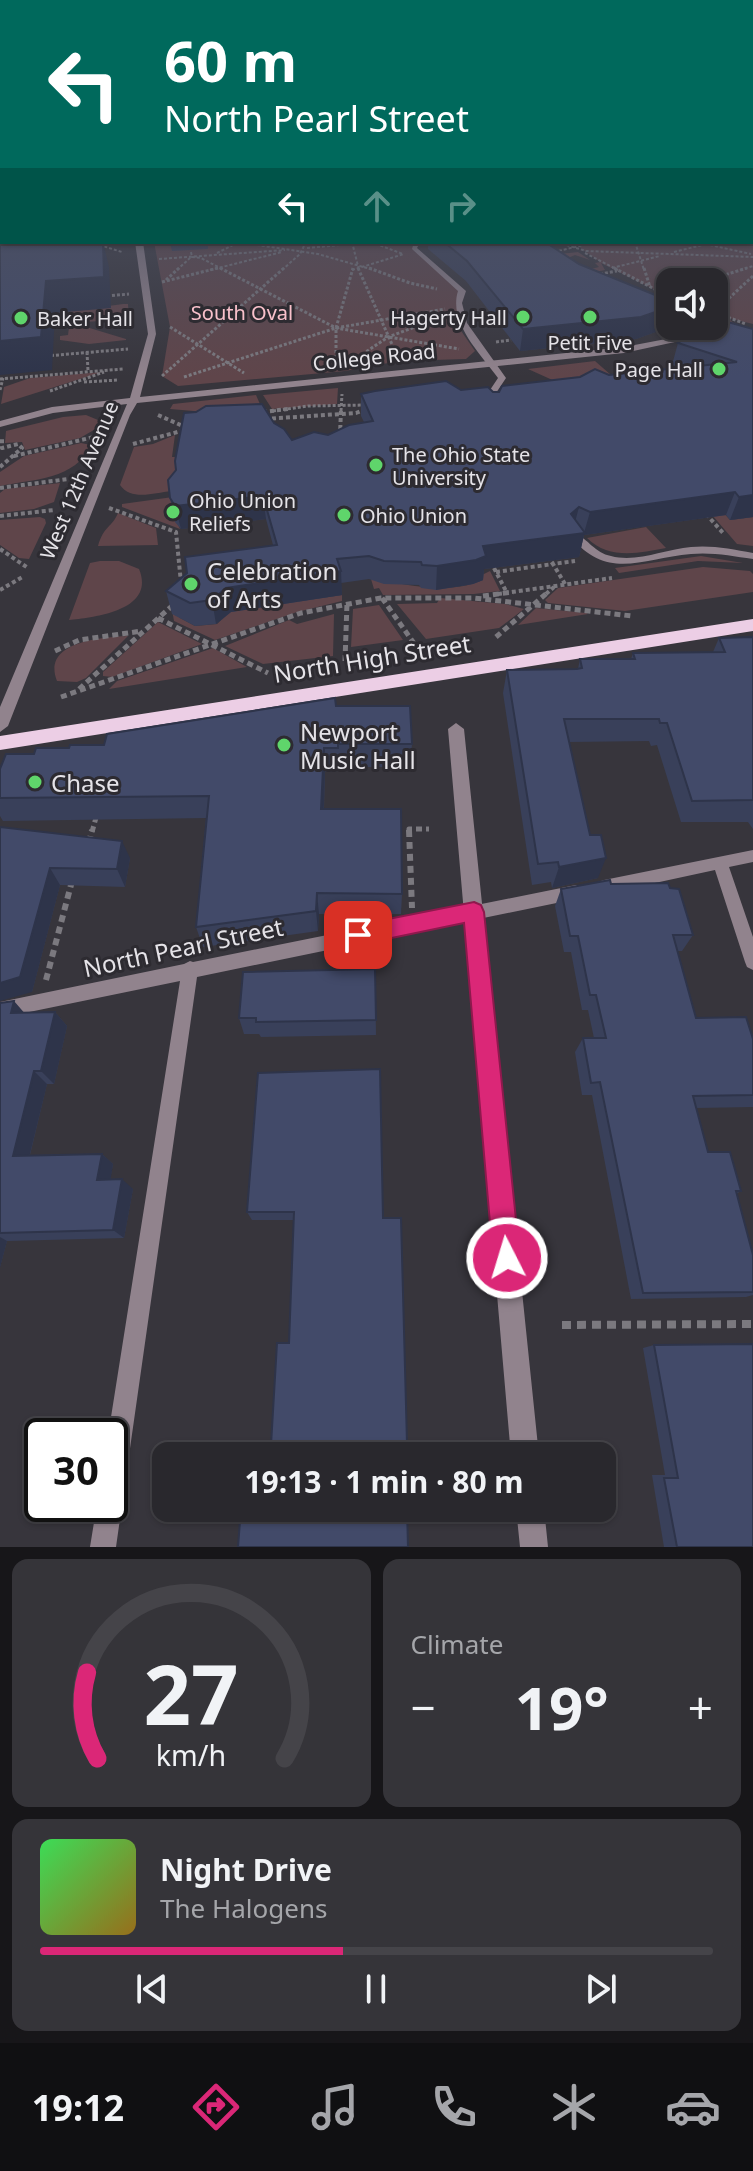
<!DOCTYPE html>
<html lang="en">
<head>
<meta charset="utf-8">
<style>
  :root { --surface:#29282d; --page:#353439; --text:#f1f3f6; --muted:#a5a6aa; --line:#454449; --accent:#db2777 }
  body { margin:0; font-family:"Noto Sans",sans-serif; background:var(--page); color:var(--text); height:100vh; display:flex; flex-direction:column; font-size:30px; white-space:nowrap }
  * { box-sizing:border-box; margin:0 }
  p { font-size:26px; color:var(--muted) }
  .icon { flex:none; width:44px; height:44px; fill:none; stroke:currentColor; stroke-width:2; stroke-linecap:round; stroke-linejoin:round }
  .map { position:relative; height:1547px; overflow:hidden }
  .panel { display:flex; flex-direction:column; gap:12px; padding:12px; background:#171619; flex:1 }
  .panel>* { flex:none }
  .hud { position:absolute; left:0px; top:0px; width:754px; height:244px; box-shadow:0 2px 6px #0004,0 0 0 2px var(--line); background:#00695c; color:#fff; overflow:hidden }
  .tools { position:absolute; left:656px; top:268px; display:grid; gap:16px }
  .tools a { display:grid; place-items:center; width:72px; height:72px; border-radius:16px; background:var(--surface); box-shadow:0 2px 6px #0004,0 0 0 2px var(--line); font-size:40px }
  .speed { position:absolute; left:24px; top:1418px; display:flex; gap:16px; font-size:40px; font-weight:700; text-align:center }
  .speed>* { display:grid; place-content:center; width:104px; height:104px; border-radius:50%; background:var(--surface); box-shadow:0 2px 6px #0004,0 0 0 2px var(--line); line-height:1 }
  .speed .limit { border:4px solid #111; border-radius:12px; background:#fff; color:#111 }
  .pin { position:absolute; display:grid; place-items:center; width:68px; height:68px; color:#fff; margin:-34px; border-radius:16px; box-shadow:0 4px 12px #0006 }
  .me { position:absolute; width:88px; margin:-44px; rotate:355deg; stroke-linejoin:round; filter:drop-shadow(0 0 6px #0008) }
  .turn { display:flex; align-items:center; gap:28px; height:168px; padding:0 32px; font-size:36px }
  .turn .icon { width:104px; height:104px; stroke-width:2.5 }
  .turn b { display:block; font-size:56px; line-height:68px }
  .lanes { display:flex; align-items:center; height:76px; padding:0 32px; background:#0003; justify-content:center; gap:40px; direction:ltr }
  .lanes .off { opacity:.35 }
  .big { font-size:60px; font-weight:700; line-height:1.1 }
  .panel .tile { flex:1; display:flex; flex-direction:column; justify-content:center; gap:12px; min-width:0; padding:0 28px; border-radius:16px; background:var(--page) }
  .panel .dial { align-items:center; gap:0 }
  .dial svg { height:208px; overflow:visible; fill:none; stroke:var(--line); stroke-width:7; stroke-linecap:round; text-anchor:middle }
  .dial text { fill:var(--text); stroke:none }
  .song { display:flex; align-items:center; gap:24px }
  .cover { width:96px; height:96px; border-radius:12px; background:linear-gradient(135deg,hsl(130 70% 55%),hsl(40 70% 35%)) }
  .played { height:8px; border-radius:4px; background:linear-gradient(90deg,var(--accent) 45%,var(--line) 45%) }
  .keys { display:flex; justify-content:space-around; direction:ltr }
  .heat { display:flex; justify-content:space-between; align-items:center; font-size:44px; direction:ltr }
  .panel .tiles { flex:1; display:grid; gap:12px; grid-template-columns:1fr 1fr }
  .tile:last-child { grid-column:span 2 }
  .trip { position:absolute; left:152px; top:1442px; width:464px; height:80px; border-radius:16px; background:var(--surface); box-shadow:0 2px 6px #0004,0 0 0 2px var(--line); font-weight:700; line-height:80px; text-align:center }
  .tabs { display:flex; height:128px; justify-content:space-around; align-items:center; background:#101012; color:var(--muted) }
  .tabs .icon { width:56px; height:56px }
  .tabs .on { color:var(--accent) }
  .tabs b { font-size:36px; color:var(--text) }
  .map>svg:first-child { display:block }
  .green { fill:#5f454a }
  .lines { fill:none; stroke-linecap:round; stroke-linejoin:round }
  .path-far5 { stroke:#7b797f; stroke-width:2; stroke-dasharray:3 2; stroke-linecap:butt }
  .path-far4 { stroke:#7b797f; stroke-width:3; stroke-dasharray:3 2; stroke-linecap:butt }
  .path-far3 { stroke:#7b797f; stroke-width:4; stroke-dasharray:4 3; stroke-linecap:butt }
  .path-far2 { stroke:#7b797f; stroke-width:5; stroke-dasharray:6 4; stroke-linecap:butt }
  .path-far1 { stroke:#7b797f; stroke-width:6; stroke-dasharray:7 5; stroke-linecap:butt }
  .path { stroke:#7b797f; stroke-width:8; stroke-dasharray:9 6; stroke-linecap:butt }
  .service { fill:#91838d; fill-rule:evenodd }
  .minor { fill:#91838d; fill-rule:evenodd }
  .primary { fill:#eccee5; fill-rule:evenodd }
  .wall { fill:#39405a }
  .shaded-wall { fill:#2e344a }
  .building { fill:#424a69; stroke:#2e344a; stroke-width:2 }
  .route { fill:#db2777; stroke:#8e194d; stroke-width:2 }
  .poi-dot { fill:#5fd56b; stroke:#2d2b31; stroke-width:3 }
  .labels { text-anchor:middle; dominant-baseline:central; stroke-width:6; stroke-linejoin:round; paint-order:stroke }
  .far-park-label { font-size:20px; fill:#f9c1cb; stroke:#2d2b31 }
  .far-poi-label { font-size:20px; fill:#e5e3e8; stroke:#2d2b31; text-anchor:start }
  .far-street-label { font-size:20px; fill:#e5e3e8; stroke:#2d2b31 }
  .poi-label { font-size:24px; fill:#e5e3e8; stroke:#2d2b31; text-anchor:start }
  .street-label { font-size:24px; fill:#e5e3e8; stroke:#2d2b31 }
</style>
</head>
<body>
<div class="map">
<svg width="753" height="1547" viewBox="0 0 753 1547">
  <rect width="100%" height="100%" fill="#37353c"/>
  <path class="green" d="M 753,161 L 753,324 L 729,318 L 733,323 L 714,325 L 714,317 L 725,317 L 714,312 L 714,282 L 670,282 L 670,297 L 601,263 L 605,270 L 586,274 L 551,255 L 578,252 L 590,260 L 575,255 L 563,260 L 591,269 L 599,267 L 595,263 L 600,262 L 575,244 L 564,242 L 752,242 Z
    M 154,242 L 417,242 L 414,246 L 461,289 L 458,304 L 463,323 L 457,325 L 475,351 L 466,359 L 399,361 L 345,371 L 178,386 L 162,376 L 170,327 Z
    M 123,304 L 128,304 L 129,319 L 85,322 L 57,313 Z
    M 83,326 L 126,339 L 126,340 L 89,344 L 60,340 L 60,336 L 68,335 L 69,327 Z
    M 595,361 L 619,382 L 568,387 L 528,369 Z
    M 102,372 L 1,404 L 4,387 L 30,378 Z
    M 602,387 L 620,396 L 730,520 L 753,517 L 753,546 L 737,544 Z
    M 338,388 L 337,404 L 272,409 L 263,395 Z
    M 256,395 L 263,411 L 241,415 L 170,409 L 173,404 Z
    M 86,415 L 98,420 L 99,427 L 80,438 L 25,450 L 22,442 L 5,443 L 6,431 L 63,417 Z
    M 175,435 L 172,457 L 184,457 L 171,491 C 154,493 131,501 120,485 L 134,447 L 153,444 Z
    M 81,443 L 91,445 C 75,480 34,479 0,486 L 0,472 L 24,456 Z
    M 60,483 L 54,502 L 34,509 L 0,513 L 0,493 L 5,489 Z
    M 173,497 L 173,512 L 180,529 L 122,507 L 122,504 Z
    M 118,513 L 156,528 L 158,545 L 98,546 C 104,525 112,528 118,513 Z
    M 40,517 L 45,519 L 46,523 L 29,559 L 19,558 L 0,545 L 0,520 Z
    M 646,527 L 666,548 C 639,553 609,560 587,538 Z
    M 701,556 L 743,563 L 698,561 L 619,573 L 615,568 Z
    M 100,561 L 119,561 L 139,569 C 156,610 96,617 69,620 L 90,563 Z
    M 703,567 L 750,571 L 753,574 L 753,592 L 625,611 L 548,603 L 545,600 L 558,588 Z
    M 490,571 L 500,591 L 474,594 L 383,595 L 379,588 L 374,589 L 371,579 C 409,584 445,596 483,580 L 482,575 Z
    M 342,595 L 342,601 L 297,612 L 215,640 L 174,621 L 172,610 L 180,618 L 195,626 L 217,624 L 231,611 Z
    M 440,598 L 505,604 L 524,609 L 499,628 L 426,639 L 397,604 L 437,603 Z
    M 379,605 L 403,640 L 351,647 L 353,609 Z
    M 536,608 L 586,613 L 588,614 L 518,625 Z
    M 334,614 L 333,656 L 263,664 L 225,646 L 289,620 L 297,624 Z
    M 158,622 L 202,644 L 112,677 L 103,676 L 103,672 Z
    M 128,636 L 86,678 L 77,682 L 57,681 C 41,641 104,637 128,636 Z
    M 213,648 L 247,667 L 109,689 L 117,681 Z"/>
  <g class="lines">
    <path class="path-far5" d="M 90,242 L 122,252
      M 237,242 L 318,254 L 374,270
      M 352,242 L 359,270
      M 371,242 L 403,254
      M 557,242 L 586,251 L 753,257
      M 635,242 L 644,270
      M 749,242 L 753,245
      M 710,245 L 751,254
      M 307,248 L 373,242
      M 191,252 L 192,257 L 201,258 L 224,270
      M 554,252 L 596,242
      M 674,252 L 714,242
      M 217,253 L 237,243
      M 585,253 L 618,270
      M 159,259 L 285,250
      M 612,268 L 660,256
      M 177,270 L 191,257
      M 210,270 L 282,252
      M 282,270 L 300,254 L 306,242
      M 352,270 L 404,254
      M 740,270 L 753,266"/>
    <path class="path-far4" d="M 220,268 L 336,328 L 459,349
      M 358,268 L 399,360
      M 369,268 L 410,283 L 437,289
      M 614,268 L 670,297
      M 644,268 L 650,287
      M 600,274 L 617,271
      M 166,280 L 179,268
      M 162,282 L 218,268
      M 702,282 L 747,268
      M 107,296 L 129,294
      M 714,312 L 753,276
      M 714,312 L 746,324
      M 170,327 L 244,373
      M 496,342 L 511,340
      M 87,352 L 88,371
      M 46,356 L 128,349
      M 354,360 L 388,337 L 445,316
      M 336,363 L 336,328 L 353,268
      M 162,376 L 284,268
      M 184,377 L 336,328 L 445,309
      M 0,379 L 123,369
      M 84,382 L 119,380
      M 0,390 L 3,378
      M 50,391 L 104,372
      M 273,411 L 308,406 L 365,405
      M 341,411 L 342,394
      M 362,411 L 366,409"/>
    <path class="path-far3" d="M 263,412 L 288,409
      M 158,415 L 185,427
      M 265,419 L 356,413 L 366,409
      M 340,436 L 341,409
      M 133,444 L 185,430
      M 14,456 L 98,436
      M 0,467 L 22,448 L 18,444 L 2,448 L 2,439
      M 0,488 L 68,479
      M 109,508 L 176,532 L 181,583
      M 706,514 L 723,533
      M 0,516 L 54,510
      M 0,549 L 28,568
      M 494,568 L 507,593
      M 496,572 L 553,564 L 548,557
      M 565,584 L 553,564 L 575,561
      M 0,590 L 24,576
      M 498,594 L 612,578
      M 546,594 L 554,587"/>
    <path class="path-far2" d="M 483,596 L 513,592
      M 382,598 L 418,649
      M 158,618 L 268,673
      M 496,637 L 548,592
      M 55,651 L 79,640 L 142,631
      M 345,661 L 347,603
      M 79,689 L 173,605
      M 61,697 L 301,613 L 381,598 L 474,598 L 632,616
      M 92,832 L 97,814
      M 409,832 L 409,829 L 429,829"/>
    <path class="path-far1" d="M 409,830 L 412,908
      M 89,843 L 92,830
      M 46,980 L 72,881"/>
    <path class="path" d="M 562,1325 L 753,1324"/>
    <path class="service" d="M 414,242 L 420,242 L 417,248 L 466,291 L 462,303 L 467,323 L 506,378 L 492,399 L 495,409 L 489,409 L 484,399 L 498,378 C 481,354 448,323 458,291 L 412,249 Z
      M 575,533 C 588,539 595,553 611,556 C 637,563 665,549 691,547 C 712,545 732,549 753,553 L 753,559 C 732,556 712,552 691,554 C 642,558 608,582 570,536 Z
      M 753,850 L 753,862 L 729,867 L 753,937 L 753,970 L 747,967 L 745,962 L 715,870 L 604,894 L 598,892 L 596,887 L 598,882 L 604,880 Z
      M 576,885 L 582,887 L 584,892 L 582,897 L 576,899 L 197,977 L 116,1547 L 90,1547 L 97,1504 L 110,1504 L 110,1436 L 108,1436 L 180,981 L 0,1018 L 0,1002 L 184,964 L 190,961 L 193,962 Z"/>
    <path class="minor" d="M 135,242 L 143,242 L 156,334 L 140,397 L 624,347 L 708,331 L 712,334 L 624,353 L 137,403 L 130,415 L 8,726 L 0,732 L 0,707 L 127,404 L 53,413 L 0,427 L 0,421 L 52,407 L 130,398 L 148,334 Z
      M 456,723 L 464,729 L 539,1456 L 511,1456 L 448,729 Z
      M 516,1508 L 544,1508 L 548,1547 L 520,1547 Z"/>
    <path class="primary" d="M 753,619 L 753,631 L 0,750 L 0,736 Z"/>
  </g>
  <path class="wall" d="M 0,161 L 2,161 L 2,215 L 0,215 Z
    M 170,242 L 212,242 L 212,243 L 208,243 L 208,249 L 172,251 Z
    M 428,242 L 545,242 L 670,326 L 672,326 L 636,339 L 520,351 L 466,281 L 428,249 Z
    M 753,329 L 753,517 L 730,520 L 726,515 L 584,535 L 579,557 L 484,569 L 483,580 L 473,584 L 436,590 L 421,588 L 419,585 L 384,584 L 369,579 L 341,583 L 342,595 L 231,612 L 216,624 L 195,626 L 172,614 L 166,591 L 273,545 L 266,519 L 181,529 L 175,522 L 170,498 L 274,423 L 292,440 L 328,435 L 364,422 L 361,416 L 361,394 L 461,390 L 499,392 L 609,375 L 681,367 L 672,365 L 678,343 Z
    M 753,637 L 753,829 L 748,822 L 681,822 L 657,745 L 651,746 L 649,741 L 569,742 L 598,878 L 552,888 L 551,882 L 532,885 L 503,693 L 507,670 L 578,669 L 580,659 L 631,659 L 633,653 L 713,652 L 719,638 Z
    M 336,706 L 412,744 L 410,767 L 339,767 L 339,771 L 325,772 L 324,809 L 402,894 L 401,914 L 319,914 L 318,931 L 203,947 L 196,927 L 206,818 L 3,821 L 0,816 L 0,769 L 34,754 L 69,748 L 104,745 Z
    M 0,827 L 130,858 L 125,887 L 60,885 L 32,992 Z
    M 611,884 L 693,935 L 682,951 L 677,951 L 696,1018 L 753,1039 L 753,1107 L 696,1108 L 708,1152 L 741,1191 L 736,1194 L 753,1255 L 753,1295 L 746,1297 L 631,1299 L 592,1095 L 582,1095 L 575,1052 L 583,1038 L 594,1038 L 588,1010 L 582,1010 L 571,952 L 564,952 L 555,906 L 561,889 Z
    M 375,969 L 376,1035 L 261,1037 L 259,1034 L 244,1034 L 239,1018 Z
    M 0,1003 L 25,1013 L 55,1012 L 67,1026 L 54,1084 L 47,1084 L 30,1155 L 102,1154 L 113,1164 L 110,1180 L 133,1189 L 124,1238 L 7,1241 L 0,1267 Z
    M 258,1073 L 383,1218 L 407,1443 L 289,1343 L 294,1220 L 252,1220 L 247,1212 Z
    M 654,1345 L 753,1547 L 664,1547 L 652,1475 L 665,1475 L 643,1348 Z"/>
  <path class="shaded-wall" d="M 103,242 L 109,267 L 111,308 L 55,313 L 52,370 L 0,375 L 0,341 L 46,281 Z
    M 670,307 L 670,326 L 672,326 L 636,339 L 520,351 L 523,329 Z
    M 735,492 L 726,515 L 584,535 L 579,557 L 484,569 L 483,580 L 473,584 L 436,590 L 437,566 L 579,507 L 573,530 L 584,533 L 590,512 Z
    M 753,495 L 753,517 L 730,520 L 739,497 Z
    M 263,496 L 266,519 L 181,529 L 175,506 Z
    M 341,571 L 342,595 L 231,612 L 216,624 L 212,600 L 226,588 Z
    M 324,748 L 325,772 L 323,831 L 321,809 Z
    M 122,841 L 130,858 L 125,887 L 117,869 Z
    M 606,858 L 598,878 L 552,888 L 559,867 Z
    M 50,868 L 60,885 L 32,992 L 0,1001 L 0,983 Z
    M 317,893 L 319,914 L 318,931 L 316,911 Z
    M 14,1001 L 27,1016 L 11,1013 Z
    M 55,1012 L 67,1026 L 54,1084 L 41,1071 Z
    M 34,1071 L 47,1084 L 27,1166 L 13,1156 Z
    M 102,1154 L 113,1164 L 109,1189 L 97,1180 Z
    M 122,1179 L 133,1189 L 124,1238 L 113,1230 Z
    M 0,1237 L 7,1241 L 0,1267 Z"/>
  <path class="building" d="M 0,161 L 2,161 L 2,192 L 0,192 Z
    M 36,242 L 103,242 L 104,277 L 46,281 L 41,337 L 0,341 L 0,245 Z
    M 444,242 L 545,242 L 579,264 L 670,301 L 670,307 L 641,317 L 523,329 L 467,261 Z
    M 717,319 L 753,329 L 753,495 L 739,497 L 735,492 L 590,512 L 579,507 L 571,514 L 585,533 L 483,546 L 486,556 L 476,560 L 437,566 L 422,565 L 421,562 L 384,561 L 369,556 L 337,559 L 341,571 L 226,588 L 212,600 L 190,603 L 166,591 L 187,573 L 185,557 L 277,545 L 263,496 L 175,506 L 170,498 L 168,480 L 176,470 L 175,461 L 184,413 L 196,412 L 206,406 L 262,404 L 274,423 L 284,429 L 292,440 L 314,432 L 328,435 L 349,425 L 373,421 L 361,394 L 375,391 L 446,381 L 461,390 L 488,387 L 493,392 L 499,392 L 502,386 L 580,377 L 595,369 L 609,375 L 737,362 L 678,343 L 706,326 L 714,326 L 714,321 Z
    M 753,637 L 753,800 L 692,801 L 667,723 L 660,723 L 659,719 L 564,719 L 590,835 L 601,835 L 606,858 L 559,867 L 558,862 L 538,864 L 507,670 L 577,669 L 582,668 L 580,659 L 635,659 L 633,653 L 725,652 L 719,638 Z
    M 335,698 L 336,706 L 410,706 L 412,744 L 338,744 L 338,748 L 324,748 L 321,809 L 401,809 L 402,894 L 317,893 L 316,911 L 196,927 L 209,796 L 0,798 L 0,769 L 6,754 L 34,754 L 36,748 L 69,748 L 70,745 L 104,745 L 107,734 Z
    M 0,827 L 122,841 L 117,869 L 50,868 L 20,977 L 0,983 Z
    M 610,880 L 611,884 L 668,883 L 670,888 L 679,889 L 693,935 L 673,935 L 696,1018 L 746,1017 L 753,1039 L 753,1095 L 693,1096 L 708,1152 L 730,1152 L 741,1191 L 736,1191 L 753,1255 L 753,1292 L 643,1293 L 600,1082 L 591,1083 L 583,1038 L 606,1038 L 596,995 L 590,995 L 578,936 L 570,936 L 561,889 Z
    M 375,969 L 376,1020 L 256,1022 L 256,1018 L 239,1018 L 243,972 Z
    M 14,1001 L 11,1013 L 55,1012 L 41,1071 L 34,1071 L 13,1156 L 102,1154 L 97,1180 L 122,1179 L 113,1230 L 0,1233 L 0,1003 Z
    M 380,1069 L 383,1218 L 401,1218 L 407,1443 L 271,1445 L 277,1343 L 289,1343 L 294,1212 L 247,1212 L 258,1073 Z
    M 753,1344 L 753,1547 L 677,1547 L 664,1478 L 678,1478 L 654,1345 Z
    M 241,1508 L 407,1508 L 408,1547 L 238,1547 Z"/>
  <linearGradient id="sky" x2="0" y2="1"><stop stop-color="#1e1d21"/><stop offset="0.43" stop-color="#4d5161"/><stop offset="1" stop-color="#4d5161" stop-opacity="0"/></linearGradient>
  <rect width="753" height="377" fill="url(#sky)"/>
  <path class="route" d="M 474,902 L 481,905 L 484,912 L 520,1258 L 516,1268 L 507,1272 L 497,1268 L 493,1258 L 464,923 L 358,945 L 351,942 L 348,935 L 351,928 L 358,925 Z"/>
  <g class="poi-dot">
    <circle cx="523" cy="317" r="8"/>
    <circle cx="590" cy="317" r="8"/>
    <circle cx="21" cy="318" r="8"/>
    <circle cx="719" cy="369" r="8"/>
    <circle cx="376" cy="465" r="8"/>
    <circle cx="173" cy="512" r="8"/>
    <circle cx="344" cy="515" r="8"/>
    <circle cx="191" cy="584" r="8"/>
    <circle cx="284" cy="745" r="8"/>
    <circle cx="35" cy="782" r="8"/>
  </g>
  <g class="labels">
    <g class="far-park-label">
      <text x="242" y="312">South Oval</text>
    </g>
    <g class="far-poi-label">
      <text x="507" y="317" text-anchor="end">Hagerty Hall</text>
      <text x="37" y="318">Baker Hall</text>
      <text x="590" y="342" text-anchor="middle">Petit Five</text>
      <text x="703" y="369" text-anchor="end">Page Hall</text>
      <text x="392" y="454">The Ohio State<tspan x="392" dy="23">University</tspan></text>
      <text x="189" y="500">Ohio Union<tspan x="189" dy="23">Reliefs</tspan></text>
      <text x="360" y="515">Ohio Union</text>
    </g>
    <g class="far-street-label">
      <text transform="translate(374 357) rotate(-6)">College Road</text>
      <text transform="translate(79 480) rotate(-67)">West 12th Avenue</text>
    </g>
    <g class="poi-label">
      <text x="207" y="570">Celebration<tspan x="207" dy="28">of Arts</tspan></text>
      <text x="300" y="731">Newport<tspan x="300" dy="28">Music Hall</tspan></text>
      <text x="51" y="782">Chase</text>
    </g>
    <g class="street-label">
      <text transform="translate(372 658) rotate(-9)">North High Street</text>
      <text transform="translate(183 947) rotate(-12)">North Pearl Street</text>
    </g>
  </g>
</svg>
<div class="tools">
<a><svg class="icon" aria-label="sound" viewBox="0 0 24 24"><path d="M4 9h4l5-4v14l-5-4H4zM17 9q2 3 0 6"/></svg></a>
</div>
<div class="speed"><div class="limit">30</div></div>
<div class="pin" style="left:358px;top:935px;background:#d93025"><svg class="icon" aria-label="arrive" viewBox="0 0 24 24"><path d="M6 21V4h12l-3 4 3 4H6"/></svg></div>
<svg class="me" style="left:507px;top:1258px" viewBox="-20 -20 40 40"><circle r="17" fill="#db2777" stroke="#fff" stroke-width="3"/><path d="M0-11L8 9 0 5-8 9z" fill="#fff"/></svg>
<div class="trip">19:13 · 1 min · 80 m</div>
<div class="hud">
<div class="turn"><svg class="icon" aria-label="left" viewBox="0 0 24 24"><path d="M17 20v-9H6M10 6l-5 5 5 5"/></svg><div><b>60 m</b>North Pearl Street</div></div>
<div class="lanes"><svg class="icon" aria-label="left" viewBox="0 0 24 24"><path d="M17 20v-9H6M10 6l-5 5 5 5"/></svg><svg class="icon off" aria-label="ahead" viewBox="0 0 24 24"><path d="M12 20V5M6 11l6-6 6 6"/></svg><svg class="icon off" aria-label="right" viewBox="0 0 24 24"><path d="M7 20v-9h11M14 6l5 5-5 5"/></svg></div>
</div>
</div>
<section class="panel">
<div class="tiles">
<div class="tile dial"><svg viewBox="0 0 100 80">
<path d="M14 69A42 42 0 1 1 86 69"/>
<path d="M14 69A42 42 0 0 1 10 36" stroke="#db2777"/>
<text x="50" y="56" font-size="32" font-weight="700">27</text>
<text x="50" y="72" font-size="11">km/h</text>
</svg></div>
<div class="tile"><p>Climate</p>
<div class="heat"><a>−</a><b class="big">19°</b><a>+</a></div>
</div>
<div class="tile">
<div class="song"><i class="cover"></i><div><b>Night Drive</b><p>The Halogens</p></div></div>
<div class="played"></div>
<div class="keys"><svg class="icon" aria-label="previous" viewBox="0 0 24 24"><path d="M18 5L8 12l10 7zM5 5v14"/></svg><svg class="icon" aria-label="pause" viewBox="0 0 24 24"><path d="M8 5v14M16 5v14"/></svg><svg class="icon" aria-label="next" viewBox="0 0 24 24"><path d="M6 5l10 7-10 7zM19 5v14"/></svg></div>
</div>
</div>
</section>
<nav class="tabs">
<b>19:12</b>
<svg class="icon on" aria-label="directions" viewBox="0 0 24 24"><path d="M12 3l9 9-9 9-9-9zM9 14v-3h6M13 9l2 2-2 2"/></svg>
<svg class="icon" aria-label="music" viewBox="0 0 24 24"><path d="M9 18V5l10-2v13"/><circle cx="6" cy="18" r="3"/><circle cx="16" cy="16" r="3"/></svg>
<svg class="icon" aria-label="phone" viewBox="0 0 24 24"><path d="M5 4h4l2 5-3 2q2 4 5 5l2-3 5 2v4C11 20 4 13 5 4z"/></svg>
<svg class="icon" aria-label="climate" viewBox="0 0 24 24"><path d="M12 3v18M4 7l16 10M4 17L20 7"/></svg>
<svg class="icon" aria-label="car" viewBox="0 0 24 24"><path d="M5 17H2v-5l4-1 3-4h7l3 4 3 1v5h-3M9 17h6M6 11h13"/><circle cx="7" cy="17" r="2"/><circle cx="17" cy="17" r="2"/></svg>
</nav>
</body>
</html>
